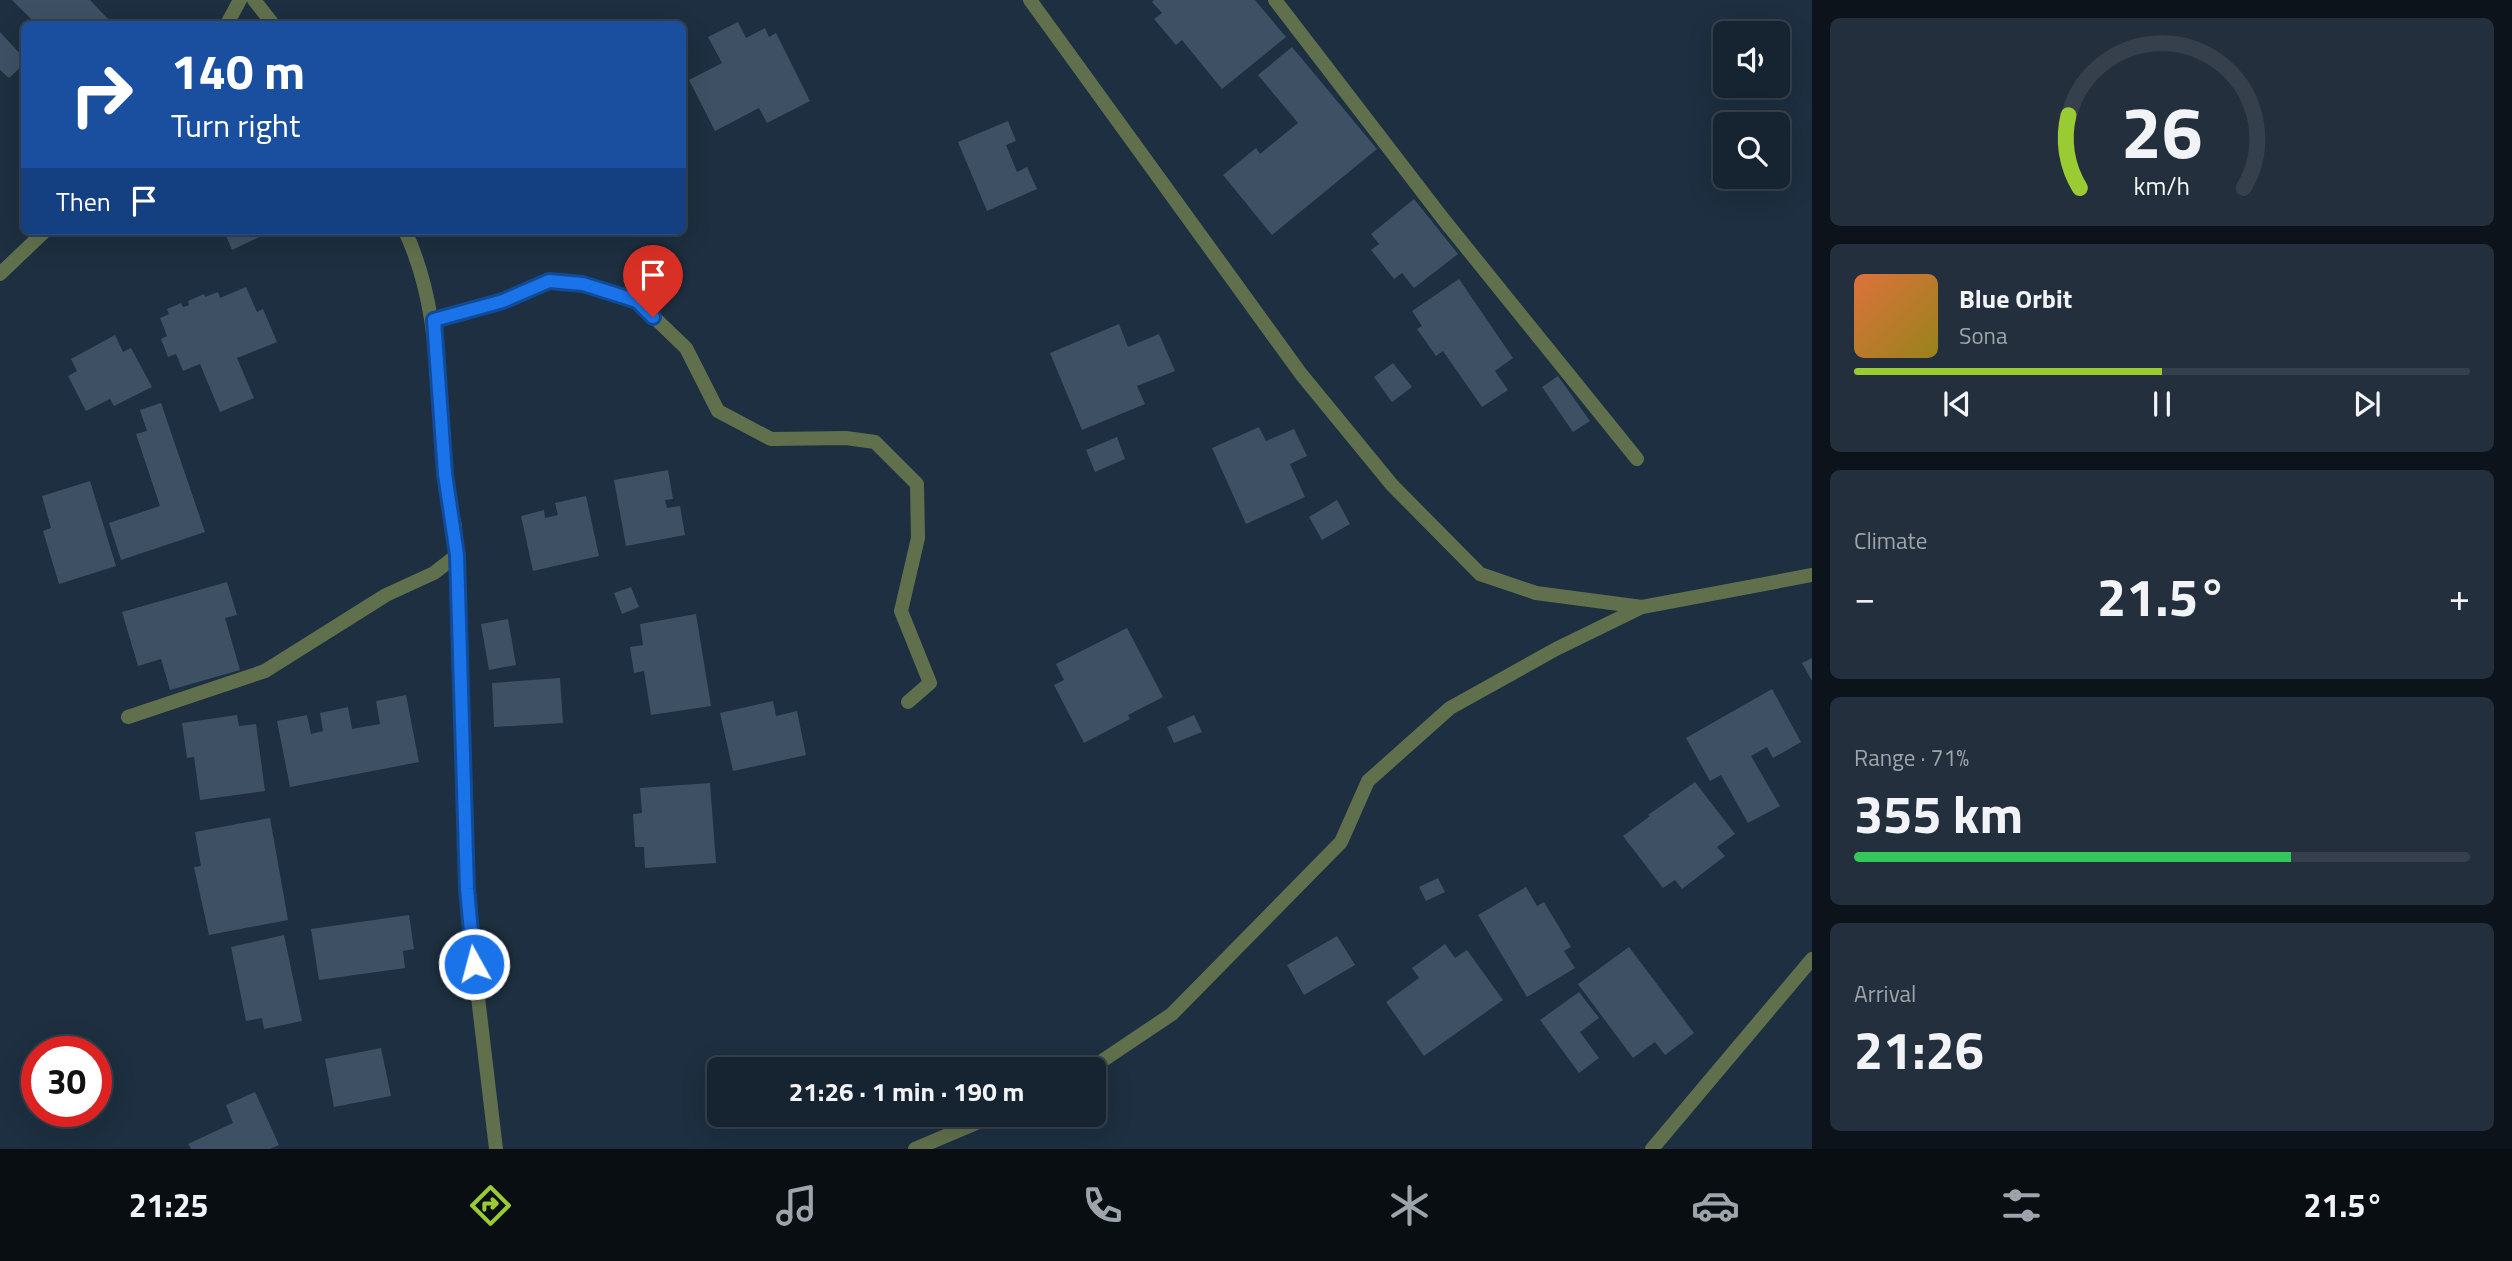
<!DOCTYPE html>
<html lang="en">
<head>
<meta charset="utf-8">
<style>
  :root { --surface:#162330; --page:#232f3c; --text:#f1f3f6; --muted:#9ea4ab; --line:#35404c; --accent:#9bcb33 }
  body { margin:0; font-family:"Titillium Web",sans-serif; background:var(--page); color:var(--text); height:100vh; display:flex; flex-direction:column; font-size:26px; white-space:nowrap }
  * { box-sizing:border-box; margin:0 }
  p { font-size:23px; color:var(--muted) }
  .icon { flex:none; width:38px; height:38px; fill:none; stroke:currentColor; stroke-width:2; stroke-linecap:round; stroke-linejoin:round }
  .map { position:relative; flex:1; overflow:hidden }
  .panel { display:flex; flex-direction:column; gap:18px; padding:18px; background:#0c131a; width:700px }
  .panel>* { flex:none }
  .guide { position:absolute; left:21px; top:21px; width:665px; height:214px; border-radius:10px; box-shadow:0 7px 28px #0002,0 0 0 2px var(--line); background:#1a4fa0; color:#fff; overflow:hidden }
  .controls { position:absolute; left:1713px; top:21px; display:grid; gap:14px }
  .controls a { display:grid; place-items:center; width:77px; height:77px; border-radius:10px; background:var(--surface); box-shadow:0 7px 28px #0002,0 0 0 2px var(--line); font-size:35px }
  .speed { position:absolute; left:21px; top:1036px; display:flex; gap:14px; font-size:35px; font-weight:700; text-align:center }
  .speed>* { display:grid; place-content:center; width:91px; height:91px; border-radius:50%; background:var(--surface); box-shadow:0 7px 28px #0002,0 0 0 2px var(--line); line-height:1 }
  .speed .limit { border:10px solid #d22; background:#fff; color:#111 }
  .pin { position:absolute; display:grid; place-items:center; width:60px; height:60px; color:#fff; margin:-72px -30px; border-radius:50% 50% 50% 0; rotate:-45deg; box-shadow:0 0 7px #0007 }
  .pin .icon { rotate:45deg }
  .me { position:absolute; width:77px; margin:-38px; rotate:353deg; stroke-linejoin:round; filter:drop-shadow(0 0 5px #0008) }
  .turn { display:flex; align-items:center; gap:24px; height:147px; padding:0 35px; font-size:32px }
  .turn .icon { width:91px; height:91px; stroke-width:2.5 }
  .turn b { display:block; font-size:49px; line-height:60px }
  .then { display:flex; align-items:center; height:66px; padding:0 35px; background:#0003; gap:14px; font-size:26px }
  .big { font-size:52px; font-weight:700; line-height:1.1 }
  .panel .card { flex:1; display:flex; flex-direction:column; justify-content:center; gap:10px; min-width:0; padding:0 24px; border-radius:10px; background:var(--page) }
  .panel .dial { align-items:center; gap:0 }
  .dial svg { height:182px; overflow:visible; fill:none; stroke:var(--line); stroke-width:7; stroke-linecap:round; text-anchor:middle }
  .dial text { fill:var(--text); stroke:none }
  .song { display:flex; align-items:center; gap:21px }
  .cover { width:84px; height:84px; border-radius:10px; background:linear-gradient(135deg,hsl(20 70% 55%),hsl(50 70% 35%)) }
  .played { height:7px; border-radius:4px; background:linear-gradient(90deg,var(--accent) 50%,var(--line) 50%) }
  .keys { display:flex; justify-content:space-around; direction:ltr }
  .heat { display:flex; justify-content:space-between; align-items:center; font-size:38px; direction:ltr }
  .charge { height:10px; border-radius:5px; background:linear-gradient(90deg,#34c759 71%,var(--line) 0) }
  .trip { position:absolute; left:707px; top:1057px; width:399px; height:70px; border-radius:10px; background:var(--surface); box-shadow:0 7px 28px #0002,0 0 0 2px var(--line); font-weight:700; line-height:70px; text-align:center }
  .tab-bar { display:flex; height:112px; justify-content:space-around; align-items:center; background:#090e13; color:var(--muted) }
  .tab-bar .icon { width:49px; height:49px }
  .tab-bar .selected { color:var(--accent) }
  .tab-bar b { font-size:32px; color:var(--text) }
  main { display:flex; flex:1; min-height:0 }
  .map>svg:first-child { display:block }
  .building { fill:#3e5164 }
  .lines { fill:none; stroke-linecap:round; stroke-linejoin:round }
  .minor { stroke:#61704c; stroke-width:14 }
  .route-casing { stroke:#114b97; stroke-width:18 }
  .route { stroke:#1a73e8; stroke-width:12 }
</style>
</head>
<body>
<main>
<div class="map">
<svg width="1812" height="1149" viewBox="0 0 1812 1149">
  <rect width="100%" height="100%" fill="#1d2f40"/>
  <path class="building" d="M 12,0 L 90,0 L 109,20 L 105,24 L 36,24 Z
    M 1154,0 L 1255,0 L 1286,37 L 1222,89 L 1182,40 L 1176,45 L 1154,19 L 1162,13 L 1152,2 Z
    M 738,22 L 746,38 L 765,28 L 769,37 L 776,33 L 810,101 L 767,123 L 759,108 L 715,131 L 689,80 L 722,63 L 708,37 Z
    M 0,32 L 24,58 L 24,64 L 9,78 L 0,70 Z
    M 1292,47 L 1377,149 L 1272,235 L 1223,175 L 1256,148 L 1260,154 L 1298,123 L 1258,75 Z
    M 1008,121 L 1016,141 L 1006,145 L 1017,172 L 1027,167 L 1037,189 L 987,211 L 958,142 Z
    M 1414,199 L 1458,254 L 1414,288 L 1402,273 L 1394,279 L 1371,250 L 1379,244 L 1371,234 Z
    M 224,231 L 272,231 L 232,250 Z
    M 1459,279 L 1513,358 L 1495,371 L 1508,390 L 1482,407 L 1443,351 L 1436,356 L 1417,329 L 1422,326 L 1412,311 Z
    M 246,287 L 257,312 L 263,309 L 277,342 L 237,358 L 254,398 L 220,412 L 200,364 L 183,371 L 176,354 L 168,357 L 161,339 L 167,336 L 160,318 L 169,314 L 167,309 L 181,303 L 183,307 L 189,305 L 188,301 L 204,294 L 205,297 L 218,292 L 220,298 Z
    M 1119,324 L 1128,347 L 1159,334 L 1175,371 L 1137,386 L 1145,404 L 1082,430 L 1050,353 Z
    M 115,335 L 123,352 L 131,348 L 152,387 L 114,406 L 110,399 L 86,411 L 68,376 L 77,371 L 71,359 Z
    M 1393,363 L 1412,387 L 1392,402 L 1374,377 Z
    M 1558,376 L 1590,421 L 1573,432 L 1542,387 Z
    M 161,403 L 205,532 L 121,560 L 109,523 L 160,506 L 136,434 L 147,431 L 140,410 Z
    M 1259,427 L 1266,441 L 1294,429 L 1307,456 L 1290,464 L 1305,497 L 1246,524 L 1212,448 Z
    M 1117,437 L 1125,459 L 1095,472 L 1086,450 Z
    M 668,470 L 673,499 L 665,500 L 667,508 L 680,506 L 685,535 L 626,546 L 614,480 Z
    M 90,481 L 116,566 L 59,584 L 43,531 L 51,528 L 42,496 Z
    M 586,496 L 599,556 L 533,571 L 521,516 L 544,510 L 545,518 L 558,515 L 555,503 Z
    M 1337,500 L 1350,524 L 1322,540 L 1309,517 Z
    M 227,582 L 237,615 L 225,618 L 240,670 L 170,690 L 161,659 L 138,666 L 122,612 Z
    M 631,587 L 639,607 L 622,614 L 614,593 Z
    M 696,614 L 711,706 L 651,715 L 644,671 L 634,673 L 630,647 L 643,645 L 640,624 Z
    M 508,619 L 516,665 L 489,670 L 481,624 Z
    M 1127,628 L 1163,697 L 1128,715 L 1130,719 L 1084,743 L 1054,685 L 1064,680 L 1056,664 Z
    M 1812,658 L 1812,681 L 1802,663 Z
    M 560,678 L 563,723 L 494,727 L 492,683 Z
    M 1772,689 L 1801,742 L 1773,758 L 1767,747 L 1751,756 L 1780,806 L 1748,823 L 1721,775 L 1710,781 L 1686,738 Z
    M 406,695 L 419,762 L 290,787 L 277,721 L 307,715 L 311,734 L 323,731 L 320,713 L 348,707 L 352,729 L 380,724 L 376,701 Z
    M 773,701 L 776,716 L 797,711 L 806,755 L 733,771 L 720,713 Z
    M 237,715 L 239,726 L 256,724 L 265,791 L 200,800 L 194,757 L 187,758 L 182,723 Z
    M 1194,715 L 1202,732 L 1174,743 L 1167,727 Z
    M 1695,782 L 1735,834 L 1717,847 L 1725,856 L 1682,889 L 1675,880 L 1663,888 L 1623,836 L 1650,816 L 1648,815 Z
    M 710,783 L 716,863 L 645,868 L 644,847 L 635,847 L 633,814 L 642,813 L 640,788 Z
    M 270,818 L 288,920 L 209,935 L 194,867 L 201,866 L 195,832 Z
    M 1438,878 L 1445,892 L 1426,901 L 1419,887 Z
    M 1526,887 L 1537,906 L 1544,902 L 1571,947 L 1564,951 L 1575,968 L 1527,997 L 1478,915 Z
    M 409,915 L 414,949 L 403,951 L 405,968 L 319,980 L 311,929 Z
    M 284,935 L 302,1021 L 264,1029 L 262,1018 L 246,1021 L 231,947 Z
    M 1337,936 L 1355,965 L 1304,995 L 1287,965 Z
    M 1445,944 L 1455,958 L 1467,950 L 1503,1000 L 1424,1056 L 1386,1002 L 1419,978 L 1412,968 Z
    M 1629,947 L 1694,1033 L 1665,1055 L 1655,1042 L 1633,1058 L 1578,984 Z
    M 1579,992 L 1599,1018 L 1580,1032 L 1599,1058 L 1579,1073 L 1540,1020 Z
    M 381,1048 L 391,1096 L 334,1107 L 325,1059 Z
    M 255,1092 L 279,1145 L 270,1149 L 191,1149 L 188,1144 L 233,1123 L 226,1105 Z"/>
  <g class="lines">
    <path class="minor" d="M 254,0 L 273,24
      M 1030,0 L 1301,374 L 1392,485 L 1480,574 L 1536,593 L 1642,607 L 1812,575
      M 1275,0 L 1444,220 L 1637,459
      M 227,24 L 240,0
      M 405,231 C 450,327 430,428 455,526 L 468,913 L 496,1149
      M 0,274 L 45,231
      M 434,320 L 503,301 L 549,281 L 583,284 L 637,301 L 686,348 L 718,411 L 771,439 L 846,438 L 875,442 L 917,484 L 918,538 L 901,611 L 930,683 L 908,702
      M 128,717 L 265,671 L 386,595 L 434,573 L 457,555
      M 1090,1069 L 1172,1014 L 1341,842 L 1368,781 L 1450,708 L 1556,649 L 1642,607
      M 915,1149 L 995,1115
      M 1652,1149 L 1812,959"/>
  </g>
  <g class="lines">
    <defs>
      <path id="route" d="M 474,964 L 467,889 L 457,555 L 445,474 L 434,320 L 503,301 L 549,281 L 583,284 L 637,301 L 653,317"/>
    </defs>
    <use href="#route" class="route-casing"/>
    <use href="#route" class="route"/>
  </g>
</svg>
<div class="controls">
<a><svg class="icon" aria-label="sound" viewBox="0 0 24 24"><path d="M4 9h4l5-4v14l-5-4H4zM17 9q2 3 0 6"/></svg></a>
<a><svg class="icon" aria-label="search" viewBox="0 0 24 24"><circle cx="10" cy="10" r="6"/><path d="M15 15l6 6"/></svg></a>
</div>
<div class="speed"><div class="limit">30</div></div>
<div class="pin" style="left:653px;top:317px;background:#d93025"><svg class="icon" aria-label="arrive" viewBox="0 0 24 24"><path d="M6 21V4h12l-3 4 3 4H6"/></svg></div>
<svg class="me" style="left:474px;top:964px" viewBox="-20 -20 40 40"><circle r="17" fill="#1a73e8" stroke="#fff" stroke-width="3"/><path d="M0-11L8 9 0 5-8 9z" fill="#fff"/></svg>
<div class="trip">21:26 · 1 min · 190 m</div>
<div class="guide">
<div class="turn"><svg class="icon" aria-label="right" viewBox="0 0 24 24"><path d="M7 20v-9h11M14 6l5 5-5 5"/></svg><div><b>140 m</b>Turn right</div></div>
<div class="then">Then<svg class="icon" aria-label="arrive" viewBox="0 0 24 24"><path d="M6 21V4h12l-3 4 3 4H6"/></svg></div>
</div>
</div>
<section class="panel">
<div class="card dial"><svg viewBox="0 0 100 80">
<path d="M14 69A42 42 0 1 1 86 69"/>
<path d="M14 69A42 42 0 0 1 9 37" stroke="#9bcb33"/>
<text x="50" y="56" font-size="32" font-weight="700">26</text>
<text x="50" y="72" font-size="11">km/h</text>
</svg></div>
<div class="card">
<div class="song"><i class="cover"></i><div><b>Blue Orbit</b><p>Sona</p></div></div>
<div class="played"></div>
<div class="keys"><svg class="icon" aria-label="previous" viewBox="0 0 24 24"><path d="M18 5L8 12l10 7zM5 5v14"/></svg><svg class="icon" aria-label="pause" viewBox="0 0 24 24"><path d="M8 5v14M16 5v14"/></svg><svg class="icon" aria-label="next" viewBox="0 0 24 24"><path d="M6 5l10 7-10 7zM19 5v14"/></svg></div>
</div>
<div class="card"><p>Climate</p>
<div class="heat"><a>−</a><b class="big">21.5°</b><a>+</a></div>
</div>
<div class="card"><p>Range · 71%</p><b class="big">355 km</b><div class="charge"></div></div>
<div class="card"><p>Arrival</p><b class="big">21:26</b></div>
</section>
</main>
<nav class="tab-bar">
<b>21:25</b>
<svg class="icon selected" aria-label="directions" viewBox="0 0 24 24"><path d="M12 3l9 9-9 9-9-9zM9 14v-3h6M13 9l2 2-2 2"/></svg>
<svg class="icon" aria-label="music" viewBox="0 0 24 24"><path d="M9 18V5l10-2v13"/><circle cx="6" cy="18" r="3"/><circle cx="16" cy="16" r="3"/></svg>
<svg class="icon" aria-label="phone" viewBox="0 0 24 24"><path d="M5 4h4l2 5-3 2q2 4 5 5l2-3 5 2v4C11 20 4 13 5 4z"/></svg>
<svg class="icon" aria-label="climate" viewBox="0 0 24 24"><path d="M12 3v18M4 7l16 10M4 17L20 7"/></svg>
<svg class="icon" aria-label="car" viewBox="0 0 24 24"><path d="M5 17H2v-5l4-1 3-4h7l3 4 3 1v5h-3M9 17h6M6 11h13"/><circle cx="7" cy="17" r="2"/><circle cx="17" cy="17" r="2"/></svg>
<svg class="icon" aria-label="filters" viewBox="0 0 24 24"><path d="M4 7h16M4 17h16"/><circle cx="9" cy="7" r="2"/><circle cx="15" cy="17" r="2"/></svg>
<b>21.5°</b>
</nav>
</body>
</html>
